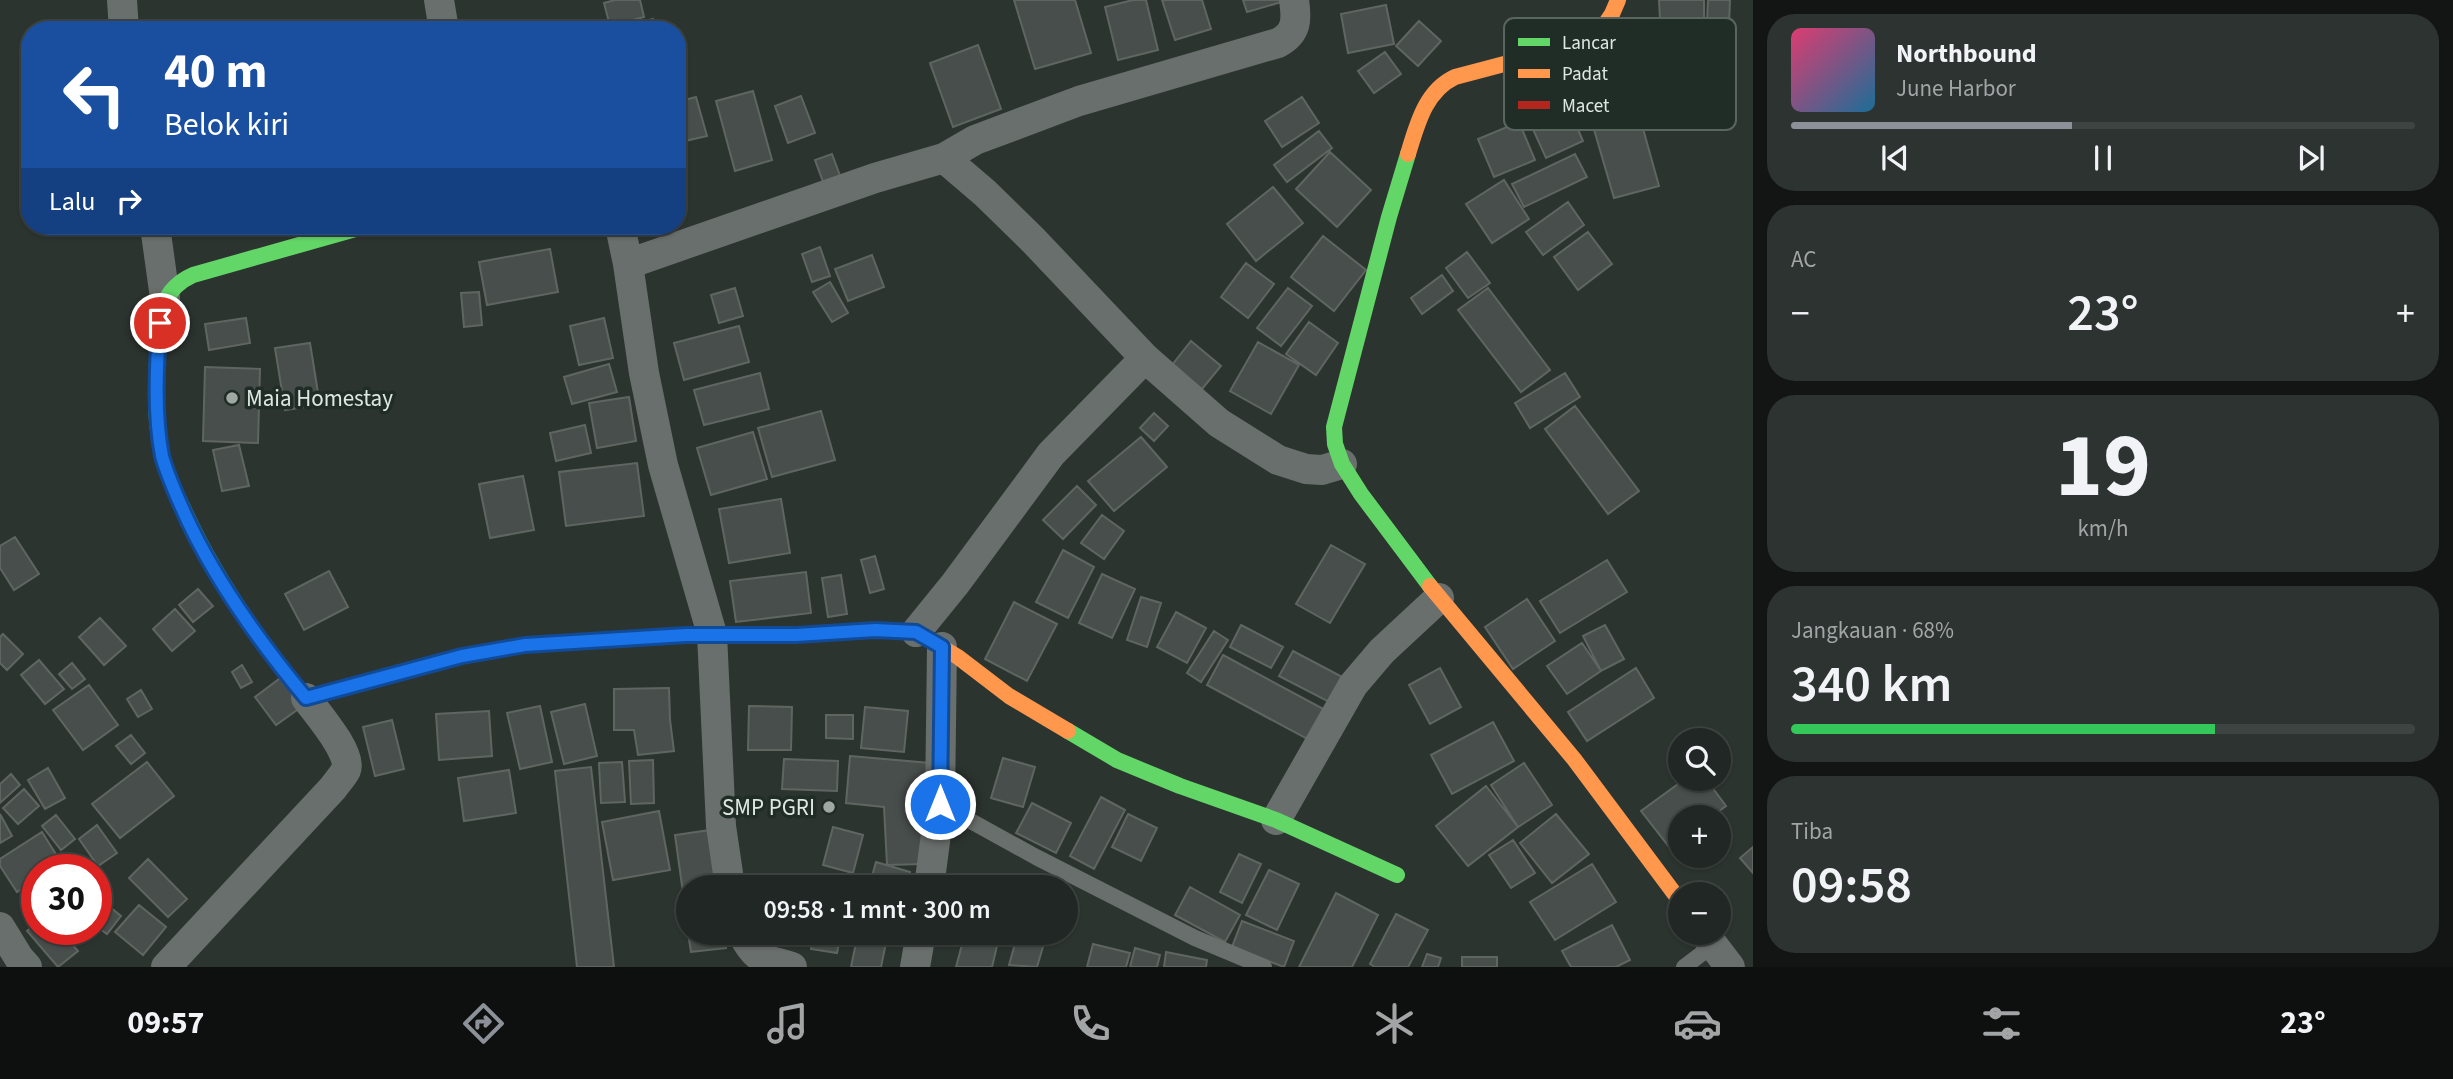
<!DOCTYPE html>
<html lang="id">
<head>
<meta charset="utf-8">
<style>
  :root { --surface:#212724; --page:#2d3331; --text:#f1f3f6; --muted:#a2a5a6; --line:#3e4441; --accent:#8c9099 }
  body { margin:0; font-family:"Source Sans 3",sans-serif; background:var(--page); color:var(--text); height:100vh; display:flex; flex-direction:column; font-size:26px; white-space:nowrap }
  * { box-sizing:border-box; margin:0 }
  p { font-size:23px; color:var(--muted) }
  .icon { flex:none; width:38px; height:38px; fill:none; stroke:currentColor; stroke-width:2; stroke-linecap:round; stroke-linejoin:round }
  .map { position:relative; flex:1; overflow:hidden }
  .sheet { display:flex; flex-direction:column; gap:14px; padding:14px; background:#121514; width:700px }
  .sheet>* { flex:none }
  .top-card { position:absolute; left:21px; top:21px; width:665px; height:214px; border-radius:28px; box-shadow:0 2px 5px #0004,0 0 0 2px var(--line); background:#1a4fa0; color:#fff; overflow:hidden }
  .fabs { position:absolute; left:1668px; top:728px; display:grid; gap:14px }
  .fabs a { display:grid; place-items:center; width:63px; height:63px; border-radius:50%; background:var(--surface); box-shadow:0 2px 5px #0004,0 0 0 2px var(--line); font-size:35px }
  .speed { position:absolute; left:21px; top:854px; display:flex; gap:14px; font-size:35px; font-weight:700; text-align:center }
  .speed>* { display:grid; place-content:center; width:91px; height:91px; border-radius:50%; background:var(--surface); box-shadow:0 2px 5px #0004,0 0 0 2px var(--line); line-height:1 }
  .speed .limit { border:10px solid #d22; background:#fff; color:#111 }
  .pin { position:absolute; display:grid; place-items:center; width:60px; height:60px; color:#fff; margin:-30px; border:4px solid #fff; border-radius:50%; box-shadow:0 2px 7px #0007 }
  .me { position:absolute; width:77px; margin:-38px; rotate:0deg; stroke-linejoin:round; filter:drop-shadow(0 0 5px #0008) }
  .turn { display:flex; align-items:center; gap:24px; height:147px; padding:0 28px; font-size:32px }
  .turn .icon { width:91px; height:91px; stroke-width:2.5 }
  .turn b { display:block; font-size:49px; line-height:60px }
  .then { display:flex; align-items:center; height:66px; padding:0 28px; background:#0003; gap:14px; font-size:26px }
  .big { font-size:52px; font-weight:600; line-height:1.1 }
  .sheet .tile { flex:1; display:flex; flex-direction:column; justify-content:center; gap:10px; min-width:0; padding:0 24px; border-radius:28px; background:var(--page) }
  .sheet .dial { align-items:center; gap:0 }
  .dial b { font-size:91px; line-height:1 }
  .song { display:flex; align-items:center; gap:21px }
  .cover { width:84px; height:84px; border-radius:10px; background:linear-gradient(135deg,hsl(340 70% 55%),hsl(200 70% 35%)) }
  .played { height:7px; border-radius:4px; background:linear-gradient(90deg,var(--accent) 45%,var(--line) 45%) }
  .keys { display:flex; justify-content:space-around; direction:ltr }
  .heat { display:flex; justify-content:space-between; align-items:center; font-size:38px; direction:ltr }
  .charge { height:10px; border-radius:5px; background:linear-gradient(90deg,#34c759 68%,var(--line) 0) }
  .trip { position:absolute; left:676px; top:875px; width:402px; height:70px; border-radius:35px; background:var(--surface); box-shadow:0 2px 5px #0004,0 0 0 2px var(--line); font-weight:600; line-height:70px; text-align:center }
  .tab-bar { display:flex; height:112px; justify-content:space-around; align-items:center; background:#0d100e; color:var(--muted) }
  .tab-bar .icon { width:49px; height:49px }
  .tab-bar .selected { color:var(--accent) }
  .tab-bar b { font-size:32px; color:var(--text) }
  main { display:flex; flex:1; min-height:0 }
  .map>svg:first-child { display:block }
  .building { fill:#484e4b; stroke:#5f6662; stroke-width:2 }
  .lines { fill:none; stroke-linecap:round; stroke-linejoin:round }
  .lane { stroke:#696f6c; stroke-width:16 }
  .street { stroke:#696f6c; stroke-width:30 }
  .fast { stroke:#63d668; stroke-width:16 }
  .slow { stroke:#ff974d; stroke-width:16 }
  .jam { stroke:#b3261e; stroke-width:16 }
  .route-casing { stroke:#114b97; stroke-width:18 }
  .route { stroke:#1a73e8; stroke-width:12 }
  .poi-dot { fill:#a0a8a4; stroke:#202d27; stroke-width:2.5 }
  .labels { text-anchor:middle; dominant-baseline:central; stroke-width:7; stroke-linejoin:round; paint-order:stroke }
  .poi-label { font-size:23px; fill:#dee7e3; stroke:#202d27; text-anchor:start }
  .key { fill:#202d27; stroke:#59655f; stroke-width:2 }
  .key-label { font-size:19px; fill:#dee7e3 }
</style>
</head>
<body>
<main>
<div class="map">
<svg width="1753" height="967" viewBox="0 0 1753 967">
  <rect width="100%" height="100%" fill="#2c3430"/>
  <path class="building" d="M 615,0 L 640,0 L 644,17 L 610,26 L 604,3 Z
    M 1014,0 L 1075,0 L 1091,53 L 1035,69 Z
    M 1133,0 L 1146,0 L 1158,50 L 1118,60 L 1105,7 Z
    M 1162,0 L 1202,0 L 1211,29 L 1175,40 Z
    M 1243,0 L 1284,0 L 1285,1 L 1247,12 Z
    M 1659,0 L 1704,0 L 1704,19 L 1660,19 Z
    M 1708,0 L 1730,0 L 1729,24 L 1707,23 Z
    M 1386,5 L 1394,44 L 1348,53 L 1341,14 Z
    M 653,19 L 655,30 L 615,30 L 614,29 Z
    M 1419,21 L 1441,41 L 1418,66 L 1396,46 Z
    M 978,45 L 1001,109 L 953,127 L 930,63 Z
    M 1385,52 L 1401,74 L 1374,93 L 1358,71 Z
    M 1632,89 L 1659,186 L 1614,198 L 1586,102 Z
    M 753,91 L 772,160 L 735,171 L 716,101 Z
    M 801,96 L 815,133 L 788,143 L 775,106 Z
    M 696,97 L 707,136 L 685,141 L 677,112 L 677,102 Z
    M 1302,97 L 1319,123 L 1282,147 L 1265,121 Z
    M 1565,99 L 1583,141 L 1546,158 L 1527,116 Z
    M 1519,122 L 1535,160 L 1494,177 L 1478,139 Z
    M 1319,131 L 1332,148 L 1287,182 L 1274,165 Z
    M 1330,152 L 1371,190 L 1337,227 L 1296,189 Z
    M 832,154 L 842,181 L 825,187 L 815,160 Z
    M 1575,154 L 1587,177 L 1524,207 L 1512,184 Z
    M 1504,180 L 1529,219 L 1492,243 L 1466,204 Z
    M 1273,187 L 1303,223 L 1256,261 L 1227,224 Z
    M 1568,202 L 1584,225 L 1543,255 L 1526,232 Z
    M 1588,232 L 1612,264 L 1578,290 L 1554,257 Z
    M 1323,236 L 1366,270 L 1334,311 L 1291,277 Z
    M 820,247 L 830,276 L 812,282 L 802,254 Z
    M 550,249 L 558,292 L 487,305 L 479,262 Z
    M 1467,252 L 1490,283 L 1468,298 L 1446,268 Z
    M 872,255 L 884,287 L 848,301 L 835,269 Z
    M 1246,263 L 1274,284 L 1248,318 L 1221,297 Z
    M 1442,275 L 1453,291 L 1422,314 L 1411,298 Z
    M 830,282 L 848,313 L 832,322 L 813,292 Z
    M 735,288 L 743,316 L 719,323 L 711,295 Z
    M 1288,288 L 1312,306 L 1281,346 L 1257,328 Z
    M 1488,288 L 1550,370 L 1521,392 L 1458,310 Z
    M 479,292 L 482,325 L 464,327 L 461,293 Z
    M 246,318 L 250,343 L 209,350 L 205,324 Z
    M 604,318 L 613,358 L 579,365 L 570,326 Z
    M 1309,322 L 1338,343 L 1316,375 L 1286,354 Z
    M 739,326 L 749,362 L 684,380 L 674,343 Z
    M 1191,341 L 1221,366 L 1202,389 L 1172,365 Z
    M 1258,342 L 1299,365 L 1271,414 L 1230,391 Z
    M 310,343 L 320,405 L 285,410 L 275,348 Z
    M 609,364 L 617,392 L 572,404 L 564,377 Z
    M 205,367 L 260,369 L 258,443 L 203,441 Z
    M 760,373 L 769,409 L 704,425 L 694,390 Z
    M 1565,373 L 1580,397 L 1530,428 L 1515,403 Z
    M 629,397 L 636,441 L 597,448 L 589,403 Z
    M 1575,406 L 1639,491 L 1608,514 L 1545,429 Z
    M 821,411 L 835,460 L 772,477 L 758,428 Z
    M 1154,413 L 1168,426 L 1154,441 L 1140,428 Z
    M 585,425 L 591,453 L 556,461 L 550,433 Z
    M 753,432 L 767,479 L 711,495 L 697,448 Z
    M 1141,437 L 1167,467 L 1114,511 L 1088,481 Z
    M 239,445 L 249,486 L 222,491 L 213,450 Z
    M 637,463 L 644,516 L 566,526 L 559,472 Z
    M 523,476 L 534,530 L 490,538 L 479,484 Z
    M 1077,486 L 1096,505 L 1063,539 L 1043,520 Z
    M 781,499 L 790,553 L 729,563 L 719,509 Z
    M 1102,515 L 1124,531 L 1104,559 L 1081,543 Z
    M 15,537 L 39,574 L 14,590 L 0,568 L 0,546 Z
    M 1331,545 L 1365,564 L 1330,623 L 1296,604 Z
    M 1063,550 L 1094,567 L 1068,618 L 1036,602 Z
    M 875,556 L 884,589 L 870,593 L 861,560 Z
    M 1607,560 L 1627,592 L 1560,633 L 1540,601 Z
    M 329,571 L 348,607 L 304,630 L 285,594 Z
    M 806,572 L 811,613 L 736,622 L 730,581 Z
    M 1102,574 L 1135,589 L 1112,638 L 1079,623 Z
    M 841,575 L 847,614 L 828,617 L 822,578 Z
    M 198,589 L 213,606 L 193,622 L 179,605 Z
    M 1141,597 L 1161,603 L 1147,647 L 1127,640 Z
    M 1527,599 L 1555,641 L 1513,669 L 1485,627 Z
    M 1014,602 L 1057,624 L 1027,681 L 985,659 Z
    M 175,609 L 195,631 L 172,651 L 153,629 Z
    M 1176,612 L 1206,628 L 1187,663 L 1157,647 Z
    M 100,618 L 126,646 L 104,665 L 79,637 Z
    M 1241,625 L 1283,647 L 1271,668 L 1230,647 Z
    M 1605,625 L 1624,659 L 1601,671 L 1583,636 Z
    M 1214,631 L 1228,640 L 1201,682 L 1187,673 Z
    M 3,634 L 23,654 L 7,670 L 0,663 L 0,637 Z
    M 1582,643 L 1601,671 L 1567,694 L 1547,666 Z
    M 1293,651 L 1346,679 L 1333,704 L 1279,676 Z
    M 1223,655 L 1327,711 L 1311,741 L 1207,685 Z
    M 39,660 L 64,689 L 45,704 L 21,675 Z
    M 72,663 L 85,679 L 72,689 L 59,674 Z
    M 242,665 L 252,682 L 241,688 L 232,672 Z
    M 1440,668 L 1461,707 L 1430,724 L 1409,685 Z
    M 1636,668 L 1654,698 L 1587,741 L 1568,712 Z
    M 283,676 L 304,705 L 276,725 L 255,697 Z
    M 89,685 L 118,725 L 83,750 L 53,710 Z
    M 669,688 L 670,720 L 674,751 L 638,755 L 634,730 L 614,730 L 614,689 Z
    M 141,690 L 152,709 L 138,717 L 127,699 Z
    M 585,704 L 597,756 L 564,764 L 551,712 Z
    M 540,706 L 552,762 L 520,769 L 507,713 Z
    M 749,706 L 792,707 L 791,750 L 748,750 Z
    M 865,707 L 908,711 L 904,752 L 861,748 Z
    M 489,711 L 492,756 L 439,760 L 436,714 Z
    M 826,715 L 853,715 L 853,739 L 826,738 Z
    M 392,720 L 404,769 L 375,776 L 363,727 Z
    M 1493,722 L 1514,761 L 1452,794 L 1431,755 Z
    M 131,735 L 145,753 L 131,764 L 116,746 Z
    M 850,756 L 930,763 L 926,811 L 921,810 L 923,864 L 887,865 L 884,807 L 846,803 Z
    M 1003,758 L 1035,767 L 1023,807 L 991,798 Z
    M 784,759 L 838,761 L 837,791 L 782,789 Z
    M 653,760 L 654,803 L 631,804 L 629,761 Z
    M 147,762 L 174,796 L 120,838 L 92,804 Z
    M 622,762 L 625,802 L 601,803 L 599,763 Z
    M 1524,763 L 1552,805 L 1518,827 L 1491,785 Z
    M 591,767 L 614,967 L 577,967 L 555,771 Z
    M 48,768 L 65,798 L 45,809 L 28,780 Z
    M 509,770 L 516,813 L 464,821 L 458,778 Z
    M 11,774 L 20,785 L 0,803 L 0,784 Z
    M 1685,779 L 1706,779 L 1726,806 L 1711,817 L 1680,817 L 1680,840 L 1670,848 L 1641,811 Z
    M 1486,786 L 1518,827 L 1468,866 L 1436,826 Z
    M 24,789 L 39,806 L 18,824 L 3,808 Z
    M 1101,797 L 1125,810 L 1094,869 L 1070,856 Z
    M 1032,803 L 1071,823 L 1056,853 L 1016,833 Z
    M 659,811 L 670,870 L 613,880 L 602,822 Z
    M 0,814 L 12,836 L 0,843 Z
    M 1128,814 L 1157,828 L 1141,861 L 1112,847 Z
    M 1556,814 L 1589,854 L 1552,883 L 1520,843 Z
    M 56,815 L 75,839 L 61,850 L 42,826 Z
    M 97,825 L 117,853 L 98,866 L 79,839 Z
    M 833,827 L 863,835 L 853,873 L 823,865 Z
    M 710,830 L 718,887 L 688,887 L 688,929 L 675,835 Z
    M 42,832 L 62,864 L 52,870 L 37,870 L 37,879 L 17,892 L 0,866 L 0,859 Z
    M 1513,840 L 1535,873 L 1511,888 L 1489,855 Z
    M 1753,847 L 1753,873 L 1740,858 Z
    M 1239,854 L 1261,864 L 1242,903 L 1220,892 Z
    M 148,859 L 187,899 L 168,917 L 129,878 Z
    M 876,862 L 910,872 L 906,887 L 869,887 Z
    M 1592,864 L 1616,902 L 1555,940 L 1530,902 Z
    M 1269,870 L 1299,884 L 1277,930 L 1246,915 Z
    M 1190,887 L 1240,915 L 1225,942 L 1175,915 Z
    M 1336,893 L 1378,915 L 1352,967 L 1299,967 Z
    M 105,903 L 121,916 L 107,934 L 96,926 L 96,914 Z
    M 139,905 L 166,927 L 143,955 L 115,932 Z
    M 1396,914 L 1428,930 L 1408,967 L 1375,967 L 1370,964 Z
    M 1242,921 L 1294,941 L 1284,967 L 1232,947 Z
    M 37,923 L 37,929 L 71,929 L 65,936 L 78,951 L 58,967 L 27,931 Z
    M 1612,925 L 1630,960 L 1616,967 L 1571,967 L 1562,951 Z
    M 688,933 L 724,933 L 726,948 L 691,952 Z
    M 814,933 L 841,933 L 837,953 L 811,949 Z
    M 858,933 L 888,933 L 881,967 L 851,967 Z
    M 1018,933 L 1047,933 L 1037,967 L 1009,965 Z
    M 964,937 L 997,946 L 992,967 L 956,967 Z
    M 1093,944 L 1130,953 L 1126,967 L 1087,967 Z
    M 1135,948 L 1160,955 L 1157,967 L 1130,967 Z
    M 1166,952 L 1207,960 L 1206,967 L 1164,967 Z
    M 1427,954 L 1441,958 L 1438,967 L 1422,967 Z
    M 1462,957 L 1497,957 L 1497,967 L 1462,967 Z"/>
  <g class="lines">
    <path class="lane" d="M 940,804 L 1036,857 L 1195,938 L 1264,967
      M 1684,967 L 1713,945"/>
    <path class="street" d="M 122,0 L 124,30
      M 439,0 L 444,30
      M 944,158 L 985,193 L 1034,241 L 1145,358 L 1219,423 L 1278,460 L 1306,469 L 1322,470 L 1342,464
      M 155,226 L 165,298
      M 620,226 L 628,264 L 875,178 L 944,158 L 975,140 L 1079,101 L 1278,43 C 1297,33 1297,20 1294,0
      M 628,264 L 644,373 L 663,465 L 712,634 L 721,826 L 730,887
      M 916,632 L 955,584 L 1051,454 L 1145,358
      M 1276,820 L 1353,685 L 1382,651 L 1439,598
      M 929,887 L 940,804 L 942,647
      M 0,927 L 19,958 L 27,967
      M 742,933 C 757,962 763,958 792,967
      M 1704,933 L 1730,967
      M 166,967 L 333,788 C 337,782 343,776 346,770 C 353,754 316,712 306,698
      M 915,967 L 921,933"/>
    <path class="fast" d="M 1408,154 L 1389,217 L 1334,427 L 1335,444 L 1342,464 L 1361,494 L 1430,586
      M 287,675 C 246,622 210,568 183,508 C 176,493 168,479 164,463 C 154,426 155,385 158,347 C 160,315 160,290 193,275 L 366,226
      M 1068,731 L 1117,760 L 1180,786 L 1276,820 L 1397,875"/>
    <path class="slow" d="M 1408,154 C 1417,125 1425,91 1455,77 L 1580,44 L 1604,26 L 1612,14 L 1618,0
      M 1430,586 L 1574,759 L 1680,901
      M 689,635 L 796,635 L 875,630 L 916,632 L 958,657 L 1009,696 L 1068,731"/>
    <path class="jam" d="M 287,675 L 306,698 L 462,656 L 525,645 L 689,635"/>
  </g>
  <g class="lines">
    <defs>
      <path id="route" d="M 160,323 C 156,366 154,414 162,456 C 166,471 173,487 179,501 C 209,572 257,639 306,698 L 462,656 L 525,645 L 686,635 L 796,635 L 875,630 L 916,632 L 942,647 L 940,804"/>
    </defs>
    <use href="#route" class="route-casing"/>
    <use href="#route" class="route"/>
  </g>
  <g class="poi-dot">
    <circle cx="232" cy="398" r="7"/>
    <circle cx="829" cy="807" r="7"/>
  </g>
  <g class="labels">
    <g class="poi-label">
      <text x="246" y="398">Maia Homestay</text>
      <text x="815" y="807" text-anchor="end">SMP PGRI</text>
    </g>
  </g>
  <rect x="1504" y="18" width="232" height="112" rx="10" class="key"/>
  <rect x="1518" y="38" width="32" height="8" fill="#63d668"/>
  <rect x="1518" y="69" width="32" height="9" fill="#ff974d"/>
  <rect x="1518" y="101" width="32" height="8" fill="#b3261e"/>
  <g class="key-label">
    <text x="1562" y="49">Lancar</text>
    <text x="1562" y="80">Padat</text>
    <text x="1562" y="112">Macet</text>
  </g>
</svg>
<div class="fabs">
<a><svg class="icon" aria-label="search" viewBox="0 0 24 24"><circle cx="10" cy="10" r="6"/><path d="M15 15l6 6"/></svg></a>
<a>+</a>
<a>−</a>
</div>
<div class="speed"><div class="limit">30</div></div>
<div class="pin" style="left:160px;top:323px;background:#d93025"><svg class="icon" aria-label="arrive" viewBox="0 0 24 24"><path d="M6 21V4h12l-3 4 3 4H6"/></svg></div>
<svg class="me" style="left:940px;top:804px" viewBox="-20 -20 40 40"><circle r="17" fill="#1a73e8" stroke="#fff" stroke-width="3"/><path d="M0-11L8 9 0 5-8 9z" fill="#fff"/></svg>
<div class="trip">09:58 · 1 mnt · 300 m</div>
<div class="top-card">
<div class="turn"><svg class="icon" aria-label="left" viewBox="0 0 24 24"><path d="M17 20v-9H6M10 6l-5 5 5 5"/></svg><div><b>40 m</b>Belok kiri</div></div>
<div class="then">Lalu<svg class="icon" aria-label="right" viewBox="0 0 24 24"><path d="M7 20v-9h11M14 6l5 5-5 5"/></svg></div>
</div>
</div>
<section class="sheet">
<div class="tile">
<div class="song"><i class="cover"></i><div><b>Northbound</b><p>June Harbor</p></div></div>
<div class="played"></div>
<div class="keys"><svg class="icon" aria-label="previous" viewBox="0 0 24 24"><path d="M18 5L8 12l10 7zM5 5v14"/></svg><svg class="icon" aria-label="pause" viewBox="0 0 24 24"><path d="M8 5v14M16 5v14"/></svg><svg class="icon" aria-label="next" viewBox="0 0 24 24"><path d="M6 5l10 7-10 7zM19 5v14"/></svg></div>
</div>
<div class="tile"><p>AC</p>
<div class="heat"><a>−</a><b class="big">23°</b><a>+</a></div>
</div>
<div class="tile dial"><b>19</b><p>km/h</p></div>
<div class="tile"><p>Jangkauan · 68%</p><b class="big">340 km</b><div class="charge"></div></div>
<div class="tile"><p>Tiba</p><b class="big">09:58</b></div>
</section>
</main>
<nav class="tab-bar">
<b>09:57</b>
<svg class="icon selected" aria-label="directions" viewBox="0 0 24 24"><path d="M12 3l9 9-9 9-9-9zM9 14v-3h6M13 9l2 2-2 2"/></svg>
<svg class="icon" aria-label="music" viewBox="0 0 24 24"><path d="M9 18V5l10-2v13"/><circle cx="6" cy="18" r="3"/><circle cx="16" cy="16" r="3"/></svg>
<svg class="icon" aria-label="phone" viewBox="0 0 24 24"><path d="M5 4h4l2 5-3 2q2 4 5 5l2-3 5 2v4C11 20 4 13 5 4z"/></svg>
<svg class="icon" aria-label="climate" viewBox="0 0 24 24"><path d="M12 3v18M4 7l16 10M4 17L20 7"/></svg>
<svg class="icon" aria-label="car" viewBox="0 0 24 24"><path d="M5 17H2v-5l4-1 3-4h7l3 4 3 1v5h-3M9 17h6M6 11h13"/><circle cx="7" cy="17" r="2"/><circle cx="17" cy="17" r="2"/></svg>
<svg class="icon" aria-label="filters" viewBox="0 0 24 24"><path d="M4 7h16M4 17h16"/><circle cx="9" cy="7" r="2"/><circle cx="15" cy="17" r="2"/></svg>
<b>23°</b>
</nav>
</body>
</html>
